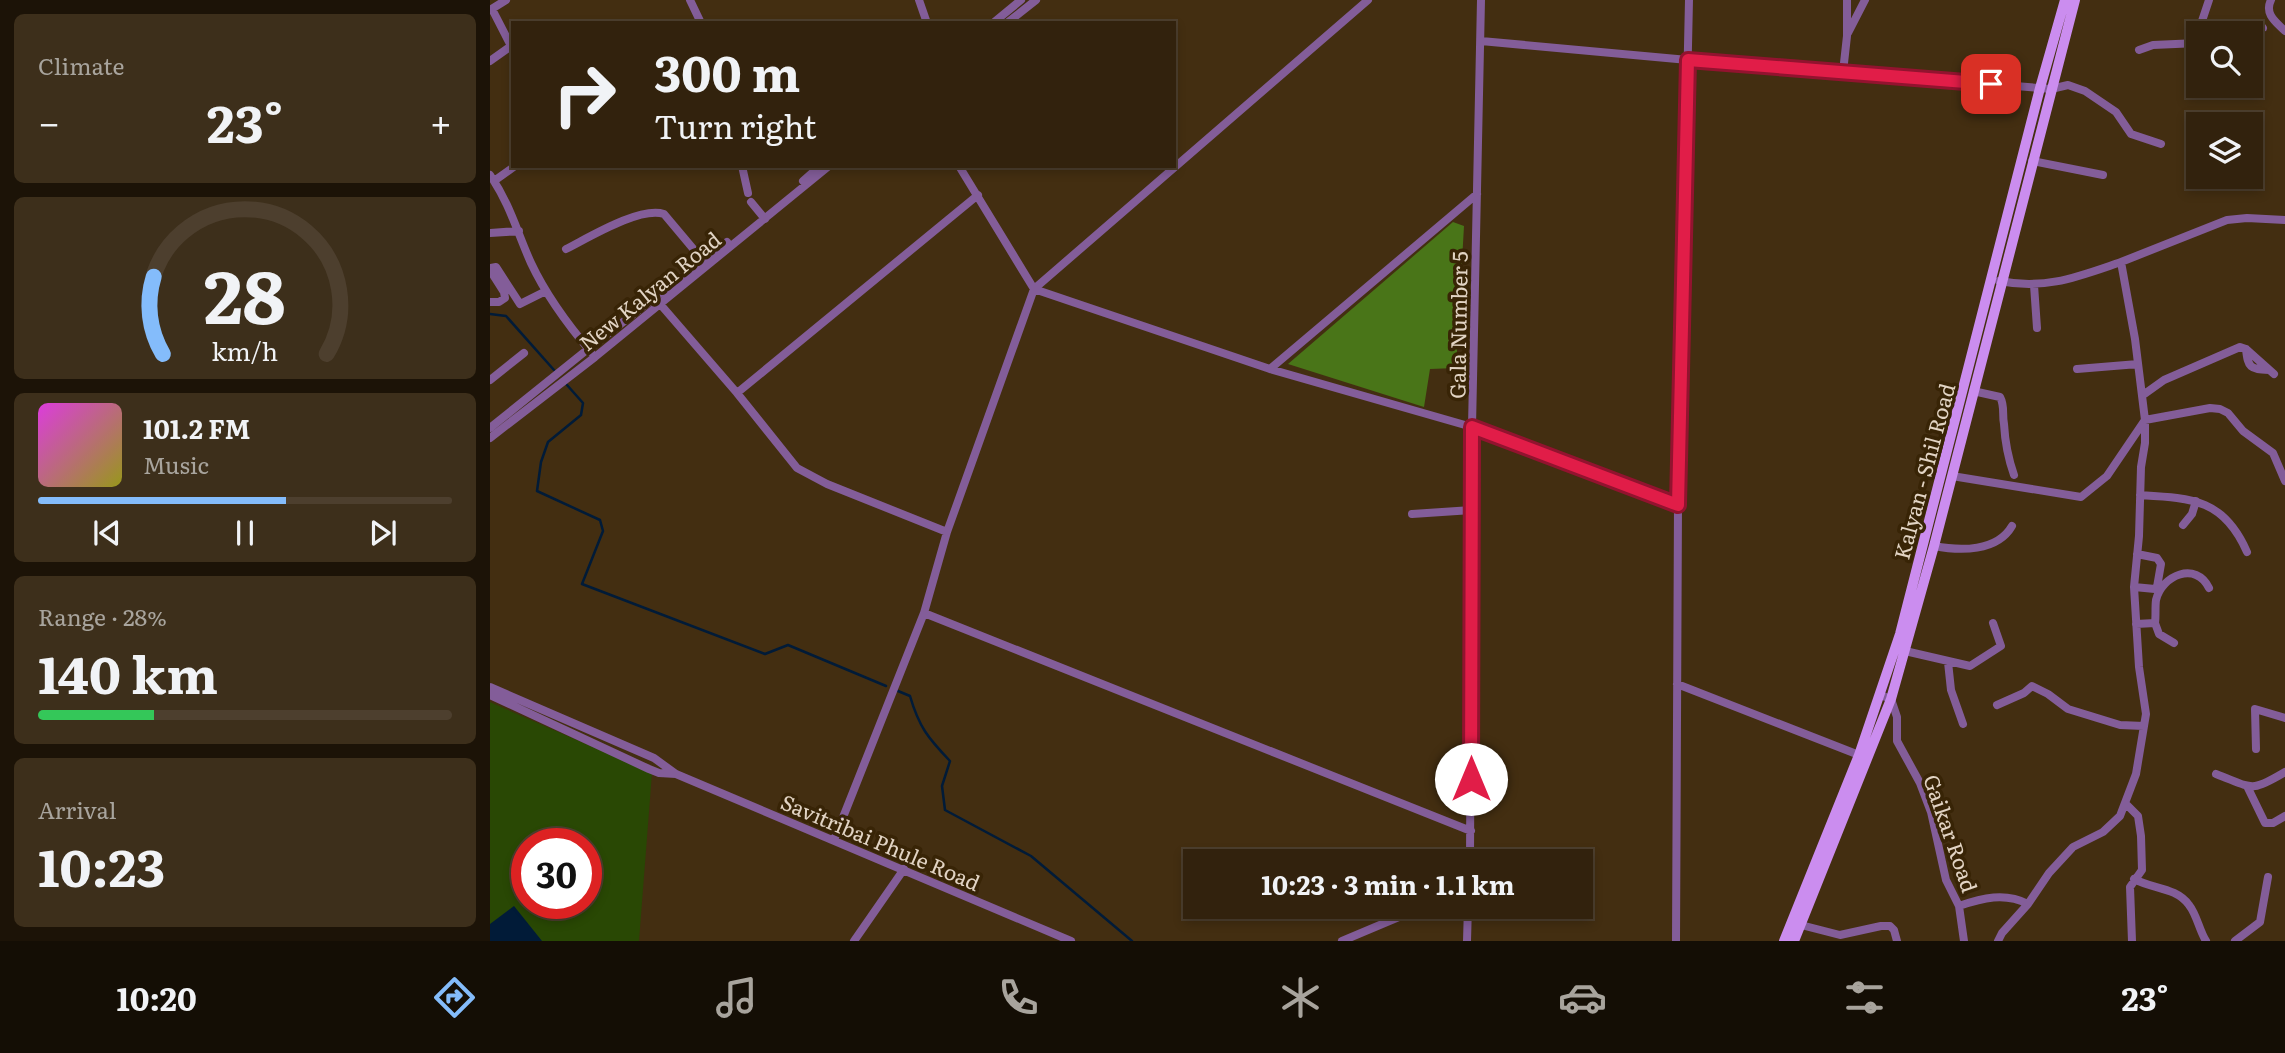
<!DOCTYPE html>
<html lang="en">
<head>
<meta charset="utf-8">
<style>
  :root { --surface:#32220d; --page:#3d2f1b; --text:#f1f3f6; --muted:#a8a49d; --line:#4d3f2e; --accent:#84bcfb }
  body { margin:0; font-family:Literata,serif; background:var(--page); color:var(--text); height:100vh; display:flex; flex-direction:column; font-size:26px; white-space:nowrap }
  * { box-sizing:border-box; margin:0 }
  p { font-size:23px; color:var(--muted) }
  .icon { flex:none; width:38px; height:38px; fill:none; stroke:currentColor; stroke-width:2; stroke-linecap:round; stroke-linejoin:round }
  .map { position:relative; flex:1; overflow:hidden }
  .panel { display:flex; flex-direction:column; gap:14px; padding:14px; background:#1c1307; width:490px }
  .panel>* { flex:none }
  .banner { position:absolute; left:21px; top:21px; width:665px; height:147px; border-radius:0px; box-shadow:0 4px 10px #0003,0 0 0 2px var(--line); background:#32220d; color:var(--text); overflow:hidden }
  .buttons { position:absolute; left:1696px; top:21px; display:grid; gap:14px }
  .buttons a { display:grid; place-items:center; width:77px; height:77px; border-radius:0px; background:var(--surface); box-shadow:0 4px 10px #0003,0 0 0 2px var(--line); font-size:35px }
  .speed { position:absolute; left:21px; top:828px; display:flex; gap:14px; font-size:35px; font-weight:700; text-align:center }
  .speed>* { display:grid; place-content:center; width:91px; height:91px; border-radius:50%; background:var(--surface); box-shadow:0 4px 10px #0003,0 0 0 2px var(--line); line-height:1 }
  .speed .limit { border:10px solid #d22; background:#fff; color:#111 }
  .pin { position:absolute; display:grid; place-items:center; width:60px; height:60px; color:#fff; margin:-30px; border-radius:14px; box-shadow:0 4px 10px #0006 }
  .me { position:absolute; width:77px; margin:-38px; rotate:0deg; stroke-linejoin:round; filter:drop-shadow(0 0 5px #0008) }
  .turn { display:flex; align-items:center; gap:24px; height:147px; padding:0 28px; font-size:32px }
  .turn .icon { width:91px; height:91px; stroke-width:2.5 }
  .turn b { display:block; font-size:49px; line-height:60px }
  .big { font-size:52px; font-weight:700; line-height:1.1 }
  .panel .widget { flex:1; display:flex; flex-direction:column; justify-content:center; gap:10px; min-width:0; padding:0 24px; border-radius:10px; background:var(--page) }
  .panel .dial { align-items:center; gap:0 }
  .dial svg { height:182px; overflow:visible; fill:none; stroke:var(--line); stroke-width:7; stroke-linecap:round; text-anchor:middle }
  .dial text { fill:var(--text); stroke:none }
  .song { display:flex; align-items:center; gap:21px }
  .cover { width:84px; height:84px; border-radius:10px; background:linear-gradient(135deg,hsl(300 70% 55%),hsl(60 70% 35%)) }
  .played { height:7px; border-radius:4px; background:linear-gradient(90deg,var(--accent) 60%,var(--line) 60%) }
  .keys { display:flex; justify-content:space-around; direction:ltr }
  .heat { display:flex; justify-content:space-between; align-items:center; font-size:38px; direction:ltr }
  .charge { height:10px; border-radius:5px; background:linear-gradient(90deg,#34c759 28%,var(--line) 0) }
  .trip { position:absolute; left:693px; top:849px; width:410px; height:70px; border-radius:0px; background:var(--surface); box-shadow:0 4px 10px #0003,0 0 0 2px var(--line); font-weight:700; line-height:70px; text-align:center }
  .menu { display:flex; height:112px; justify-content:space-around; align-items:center; background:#140e05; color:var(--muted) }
  .menu .icon { width:49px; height:49px }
  .menu .on { color:var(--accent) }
  .menu b { font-size:32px; color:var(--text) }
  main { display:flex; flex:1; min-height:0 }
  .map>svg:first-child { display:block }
  .green { fill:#294804; fill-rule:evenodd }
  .forest { fill:#497518 }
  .water { fill:#011b38 }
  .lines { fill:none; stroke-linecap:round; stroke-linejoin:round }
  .stream { stroke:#011b38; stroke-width:2.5 }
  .minor { stroke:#835d99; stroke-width:8 }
  .major { stroke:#cb8def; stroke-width:10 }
  .route-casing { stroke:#92132f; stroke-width:18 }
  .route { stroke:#e11d48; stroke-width:12 }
  .labels { text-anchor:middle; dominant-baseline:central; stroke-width:7; stroke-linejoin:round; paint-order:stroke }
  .street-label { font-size:21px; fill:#e2d4c4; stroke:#382406 }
</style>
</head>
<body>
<main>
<section class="panel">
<div class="widget"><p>Climate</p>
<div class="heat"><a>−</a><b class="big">23°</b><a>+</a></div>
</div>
<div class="widget dial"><svg viewBox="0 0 100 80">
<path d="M14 69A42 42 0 1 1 86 69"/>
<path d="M14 69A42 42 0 0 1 10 35" stroke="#84bcfb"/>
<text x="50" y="56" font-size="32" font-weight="700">28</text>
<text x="50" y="72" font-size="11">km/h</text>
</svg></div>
<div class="widget">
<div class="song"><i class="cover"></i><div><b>101.2 FM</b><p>Music</p></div></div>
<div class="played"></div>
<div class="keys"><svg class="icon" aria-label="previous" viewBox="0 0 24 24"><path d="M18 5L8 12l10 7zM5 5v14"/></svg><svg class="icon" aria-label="pause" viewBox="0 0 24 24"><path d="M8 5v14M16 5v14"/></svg><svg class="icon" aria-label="next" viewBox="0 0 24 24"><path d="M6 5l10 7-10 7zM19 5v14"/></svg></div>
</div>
<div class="widget"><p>Range · 28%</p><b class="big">140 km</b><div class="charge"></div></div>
<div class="widget"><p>Arrival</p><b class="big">10:23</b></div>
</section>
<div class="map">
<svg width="1795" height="941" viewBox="0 0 1795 941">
  <rect width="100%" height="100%" fill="#432e11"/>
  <path class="green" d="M 0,702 L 162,773 L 149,941 L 0,941 ZM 37,844 L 96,844 L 96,903 L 37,903 Z"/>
  <path class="forest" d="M 963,222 L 974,226 L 966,368 L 940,369 L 934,407 L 798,364 Z"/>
  <path class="water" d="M 24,906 L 52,941 L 0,941 L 0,924 Z"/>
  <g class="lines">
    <path class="stream" d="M 0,314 L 16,316 L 64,370
      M 77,385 L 93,403 L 91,415 L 58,442 L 51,462 L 47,491 L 110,520 L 113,531 L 92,584 L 275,654 L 298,645 L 396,686
      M 408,691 L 420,696 C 429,727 438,738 460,761 L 452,786 L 455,810 L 541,856 L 642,941"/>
    <path class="minor" d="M 200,0 L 211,23
      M 429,0 L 437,23
      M 1781,0 C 1774,14 1786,22 1795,31
      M 0,10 L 16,0
      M 503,23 L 531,0
      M 517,23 L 546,0
      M 1358,33 L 1375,0
      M 1708,33 L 1719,0
      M 1760,33 L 1773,28
      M 991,41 L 1198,60 L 1353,72 L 1357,36 L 1357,0
      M 1649,50 L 1663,45 L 1708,43
      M 0,61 L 21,46 L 2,9
      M 1353,72 L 1561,89 L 1578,85 L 1595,91 L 1626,112 L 1641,134 L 1671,144
      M 1542,161 L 1613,175
      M 252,166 L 258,193
      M 469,166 L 544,289 L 780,369 L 982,427 L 1188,505
      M 0,175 C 20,204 27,232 41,263 C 56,295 78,325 101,352
      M 4,181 L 25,166
      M 313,181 L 330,166
      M 261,202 L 275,219
      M 0,233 L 29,231
      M 76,249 C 98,238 150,206 174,214 L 216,264
      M 1631,262 L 1737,220 L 1757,218 L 1795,220
      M 0,268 L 6,267 L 30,304 L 56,291
      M 0,270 L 14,292 L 15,298 L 9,302 L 0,302
      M 1544,285 L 1547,328
      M 164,297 L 247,393 L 488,195
      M 1756,349 C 1758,368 1760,369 1779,370
      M 780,369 L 987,194
      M 1587,369 L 1648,364
      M 0,380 L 34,353
      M 1483,391 L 1510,397 C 1515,406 1512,414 1514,424 C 1515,442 1518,458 1524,475
      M 247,393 L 307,468 L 337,484 L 457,532
      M 1653,395 L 1674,380 L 1750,347 L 1756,349 L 1784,374
      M 0,428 L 98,349 L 237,242
      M 0,438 L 105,357 L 339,166
      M 1462,476 L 1591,497 L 1617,476 L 1655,420 L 1720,408 L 1730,409 L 1738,413 L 1753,431 L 1783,453 L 1795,481
      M 1650,495 C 1702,498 1734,499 1757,552
      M 922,514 L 982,510
      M 1693,525 L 1702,514 L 1706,501
      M 1444,546 C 1470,551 1507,552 1522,526
      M 1644,587 L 1665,589 L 1667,587 L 1671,564 L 1667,558 L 1647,554
      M 434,613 L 457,532 L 544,289 L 878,0
      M 1665,623 L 1669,634 L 1684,643
      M 1646,624 L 1665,623 C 1666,616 1665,607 1666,600 C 1672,575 1706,561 1719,588
      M 1415,651 L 1480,666 L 1511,646 L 1503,623
      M 1458,662 L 1461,690 L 1473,724
      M 1187,684 L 1369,755
      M 0,687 L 164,758 L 186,774 L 581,941
      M 0,695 L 159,769 L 169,773 L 186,774
      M 1390,695 L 1401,699 L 1407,717 L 1407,741 L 1430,783 L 1441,812 L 1456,880 L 1469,906 L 1474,941
      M 1507,705 L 1534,693 L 1542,686 L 1558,694 L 1578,709 L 1630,725 L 1654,726
      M 1766,749 L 1765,709 L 1795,718
      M 1726,774 C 1763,788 1760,793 1795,772
      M 1757,786 L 1775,823 L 1783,823 L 1795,816
      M 1636,804 L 1648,816 L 1651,836 L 1652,870 L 1640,887 L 1642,941
      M 344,840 L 434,613 L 981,831
      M 980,861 L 982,427 L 991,0
      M 1644,879 C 1662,889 1686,887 1699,905 C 1707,915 1709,930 1716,941
      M 1469,906 C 1492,898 1515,892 1538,904
      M 1311,925 L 1350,935 L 1391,926 L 1400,926 L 1404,930 L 1407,941
      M 364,941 L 414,869
      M 852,941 L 935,906
      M 977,941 L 978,906
      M 1186,941 L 1188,505 L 1199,0
      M 1508,941 L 1512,933 L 1538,904 L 1559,873 L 1583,847 L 1613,832 L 1630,816 L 1646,774 L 1656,714 L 1649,667 L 1644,587 L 1649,536 L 1651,467 L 1655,443 L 1655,420 L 1645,339 L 1631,262 C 1587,277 1556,290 1509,281
      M 1745,941 L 1770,922 L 1778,877"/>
    <path class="major" d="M 1294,941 L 1369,755 L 1410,634 L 1550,88 L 1575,0
      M 1304,941 L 1401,699 L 1444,546 L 1585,0"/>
  </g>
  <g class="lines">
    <defs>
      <path id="route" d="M 981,779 L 982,427 L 1188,505 L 1198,60 L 1501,84"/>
    </defs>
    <use href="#route" class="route-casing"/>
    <use href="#route" class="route"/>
  </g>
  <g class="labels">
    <g class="street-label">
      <text transform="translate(159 290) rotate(-39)">New Kalyan Road</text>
      <text transform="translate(967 325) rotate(-89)">Gala Number 5</text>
      <text transform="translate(1433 471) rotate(-75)">Kalyan - Shil Road</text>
      <text transform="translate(1462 833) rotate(71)">Gaikar Road</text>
      <text transform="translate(391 841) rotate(23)">Savitribai Phule Road</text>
    </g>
  </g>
</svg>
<div class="buttons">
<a><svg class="icon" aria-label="search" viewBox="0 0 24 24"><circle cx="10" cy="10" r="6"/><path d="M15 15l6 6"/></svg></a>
<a><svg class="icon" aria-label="layers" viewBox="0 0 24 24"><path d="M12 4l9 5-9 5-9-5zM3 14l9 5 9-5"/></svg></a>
</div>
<div class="speed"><div class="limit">30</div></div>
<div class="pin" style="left:1501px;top:84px;background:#d93025"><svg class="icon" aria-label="arrive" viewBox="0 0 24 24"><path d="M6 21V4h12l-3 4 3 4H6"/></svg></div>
<svg class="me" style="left:981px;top:779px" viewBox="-20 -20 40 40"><circle r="19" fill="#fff"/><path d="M0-13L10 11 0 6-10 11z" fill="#e11d48"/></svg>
<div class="trip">10:23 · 3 min · 1.1 km</div>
<div class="banner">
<div class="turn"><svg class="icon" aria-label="right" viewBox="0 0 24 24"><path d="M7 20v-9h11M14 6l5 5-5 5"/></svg><div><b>300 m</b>Turn right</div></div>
</div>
</div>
</main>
<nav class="menu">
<b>10:20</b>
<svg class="icon on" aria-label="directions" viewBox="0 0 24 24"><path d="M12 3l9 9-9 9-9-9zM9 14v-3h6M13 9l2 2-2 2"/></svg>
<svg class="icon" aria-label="music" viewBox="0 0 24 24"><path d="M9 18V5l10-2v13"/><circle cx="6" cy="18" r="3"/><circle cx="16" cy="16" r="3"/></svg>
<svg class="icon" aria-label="phone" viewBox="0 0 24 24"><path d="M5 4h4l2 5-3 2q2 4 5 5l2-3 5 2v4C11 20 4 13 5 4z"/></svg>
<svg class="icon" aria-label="climate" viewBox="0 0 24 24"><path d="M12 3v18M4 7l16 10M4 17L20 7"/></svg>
<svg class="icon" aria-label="car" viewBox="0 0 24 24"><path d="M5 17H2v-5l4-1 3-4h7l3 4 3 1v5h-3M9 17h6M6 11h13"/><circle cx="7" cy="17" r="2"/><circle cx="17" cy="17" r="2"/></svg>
<svg class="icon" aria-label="filters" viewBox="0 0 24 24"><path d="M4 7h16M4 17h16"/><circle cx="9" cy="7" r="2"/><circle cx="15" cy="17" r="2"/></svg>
<b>23°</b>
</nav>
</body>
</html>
